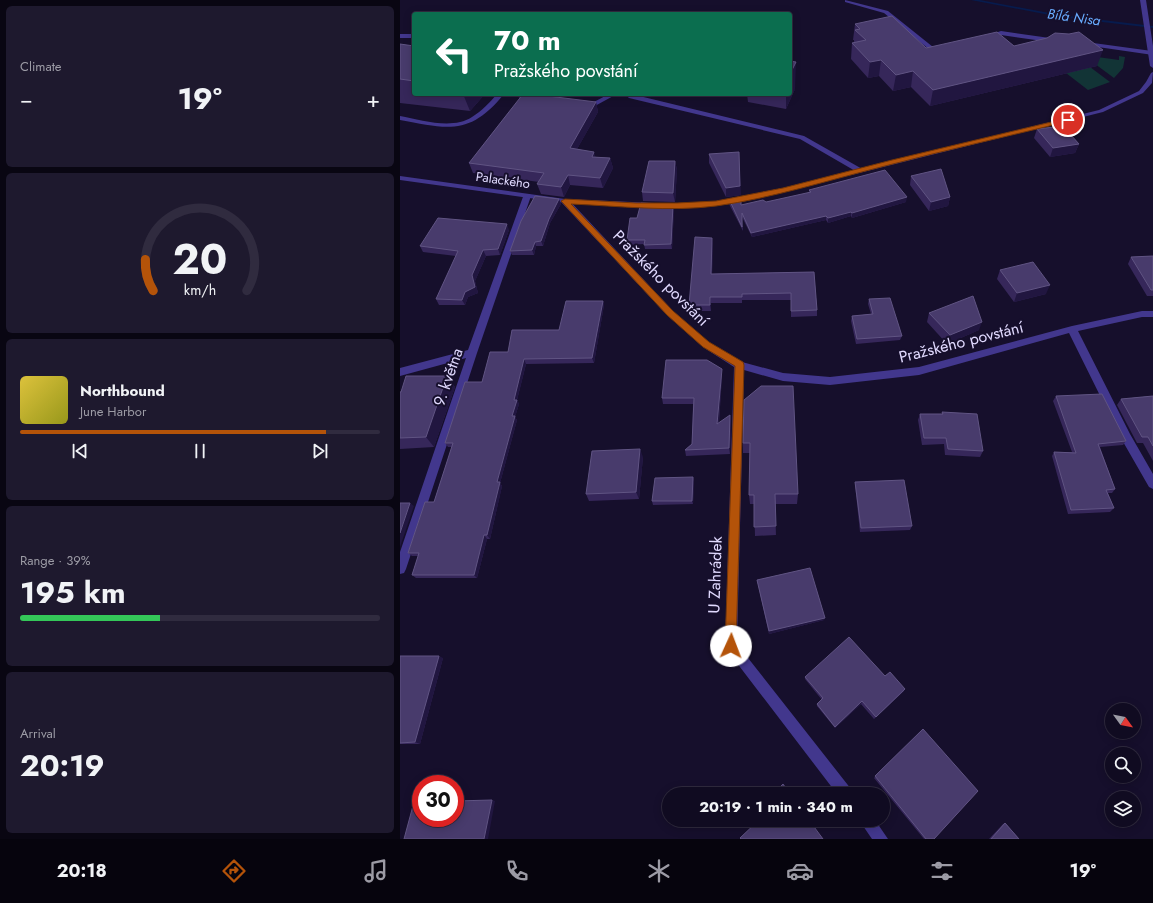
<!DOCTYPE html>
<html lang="en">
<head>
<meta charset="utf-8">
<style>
  :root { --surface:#100b21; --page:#1e192e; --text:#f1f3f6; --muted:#9c9ba5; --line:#302b3f; --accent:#b45309 }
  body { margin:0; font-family:Jost,sans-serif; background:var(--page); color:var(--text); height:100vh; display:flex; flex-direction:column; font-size:15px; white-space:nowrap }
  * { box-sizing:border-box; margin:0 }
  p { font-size:13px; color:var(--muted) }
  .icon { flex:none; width:22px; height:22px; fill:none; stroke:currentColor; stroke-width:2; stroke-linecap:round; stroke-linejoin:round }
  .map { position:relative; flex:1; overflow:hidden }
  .panel { display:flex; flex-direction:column; gap:6px; padding:6px; background:#090612; width:400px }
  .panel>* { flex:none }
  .banner { position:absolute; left:12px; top:12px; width:380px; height:84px; border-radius:4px; box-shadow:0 2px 10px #0003,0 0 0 1px var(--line); background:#0b6e4f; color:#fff; overflow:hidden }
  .needle { width:26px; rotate:123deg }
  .tools { position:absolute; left:705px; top:703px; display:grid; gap:8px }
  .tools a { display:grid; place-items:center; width:36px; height:36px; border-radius:50%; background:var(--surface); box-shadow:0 2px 10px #0003,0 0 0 1px var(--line); font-size:20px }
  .speed { position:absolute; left:12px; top:775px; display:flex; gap:8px; font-size:20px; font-weight:700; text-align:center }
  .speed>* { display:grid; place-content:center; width:52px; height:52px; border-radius:50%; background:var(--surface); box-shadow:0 2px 10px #0003,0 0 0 1px var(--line); line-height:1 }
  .speed .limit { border:6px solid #d22; background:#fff; color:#111 }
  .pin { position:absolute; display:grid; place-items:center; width:34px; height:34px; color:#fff; margin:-17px; border:2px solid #fff; border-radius:50%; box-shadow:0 1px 4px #0007 }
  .me { position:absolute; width:44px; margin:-22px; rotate:2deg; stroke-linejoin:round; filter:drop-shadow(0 0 3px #0008) }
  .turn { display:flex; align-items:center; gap:14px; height:84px; padding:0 16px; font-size:18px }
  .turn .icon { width:52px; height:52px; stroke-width:2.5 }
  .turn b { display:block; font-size:28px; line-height:34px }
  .big { font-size:30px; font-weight:700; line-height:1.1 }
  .panel .tile { flex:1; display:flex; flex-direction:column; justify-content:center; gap:6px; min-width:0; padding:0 14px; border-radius:6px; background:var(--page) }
  .panel .dial { align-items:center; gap:0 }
  .dial svg { height:104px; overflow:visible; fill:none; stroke:var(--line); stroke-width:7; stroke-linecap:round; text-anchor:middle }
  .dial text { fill:var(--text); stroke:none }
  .song { display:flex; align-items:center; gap:12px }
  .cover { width:48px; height:48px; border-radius:6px; background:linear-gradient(135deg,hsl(50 70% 55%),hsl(60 70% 35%)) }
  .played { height:4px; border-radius:2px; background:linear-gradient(90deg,var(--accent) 85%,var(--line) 85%) }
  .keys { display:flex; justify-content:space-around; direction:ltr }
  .heat { display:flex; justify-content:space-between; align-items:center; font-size:22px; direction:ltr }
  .charge { height:6px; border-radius:3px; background:linear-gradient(90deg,#34c759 39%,var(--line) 0) }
  .trip { position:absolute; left:262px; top:787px; width:228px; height:40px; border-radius:20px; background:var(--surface); box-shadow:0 2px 10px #0003,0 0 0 1px var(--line); font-weight:700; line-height:40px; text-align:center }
  .dock { display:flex; height:64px; justify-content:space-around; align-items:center; background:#06040d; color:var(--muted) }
  .dock .icon { width:28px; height:28px }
  .dock .active { color:var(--accent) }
  .dock b { font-size:18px; color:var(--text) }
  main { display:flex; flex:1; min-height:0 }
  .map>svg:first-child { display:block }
  .green { fill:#123436 }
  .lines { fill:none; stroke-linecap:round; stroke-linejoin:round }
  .stream { fill:#071b4d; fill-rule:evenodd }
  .service { fill:#42378d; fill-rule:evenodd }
  .minor { fill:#42378d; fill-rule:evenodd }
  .tertiary { fill:#42378d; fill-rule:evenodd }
  .wall { fill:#36275a }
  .shaded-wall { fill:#211640 }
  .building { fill:#483b6c; stroke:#605483 }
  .route { fill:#b45309; stroke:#753606 }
  .labels { text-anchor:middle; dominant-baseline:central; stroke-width:4; stroke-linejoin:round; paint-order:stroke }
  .far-street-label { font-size:13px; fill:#e1daff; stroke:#160f2c }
  .far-water-label { font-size:14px; font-style:italic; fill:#68acff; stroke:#160f2c }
  .street-label { font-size:16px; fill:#e1daff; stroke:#160f2c }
</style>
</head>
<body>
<main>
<section class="panel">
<div class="tile"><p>Climate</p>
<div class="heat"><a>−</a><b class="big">19°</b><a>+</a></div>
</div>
<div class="tile dial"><svg viewBox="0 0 100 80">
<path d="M14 69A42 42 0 1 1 86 69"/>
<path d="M14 69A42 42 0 0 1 8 45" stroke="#b45309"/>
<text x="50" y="56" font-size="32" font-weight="700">20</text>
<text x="50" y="72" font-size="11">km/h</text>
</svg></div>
<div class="tile">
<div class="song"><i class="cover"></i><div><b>Northbound</b><p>June Harbor</p></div></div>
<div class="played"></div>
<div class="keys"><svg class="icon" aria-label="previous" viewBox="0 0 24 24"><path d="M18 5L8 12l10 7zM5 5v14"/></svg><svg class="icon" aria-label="pause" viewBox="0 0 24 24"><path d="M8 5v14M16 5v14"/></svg><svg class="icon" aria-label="next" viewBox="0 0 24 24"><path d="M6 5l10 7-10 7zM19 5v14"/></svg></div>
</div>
<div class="tile"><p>Range · 39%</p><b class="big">195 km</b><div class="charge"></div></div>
<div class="tile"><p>Arrival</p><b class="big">20:19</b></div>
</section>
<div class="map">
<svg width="753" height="839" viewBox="0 0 753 839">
  <rect width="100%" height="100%" fill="#160f2c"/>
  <path class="green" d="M 683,55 L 719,60 L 719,56 L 725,57 L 723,68 L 714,78 Z
    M 690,67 L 710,82 L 688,90 L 666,73 Z"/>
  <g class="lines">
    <path class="stream" d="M 571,0 L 580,0 L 660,15 L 753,26 L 753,28 L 660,17 Z"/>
    <path class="service" d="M 445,0 L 488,11 L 533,47 L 541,45 L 544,47 L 530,50 L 484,13 L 445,2 Z
      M 601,31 L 657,39 L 660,41 L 657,43 L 601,35 L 586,39 L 583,37 Z
      M 686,42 L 752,51 L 753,55 L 684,45 L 684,43 Z"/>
    <path class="minor" d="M 0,34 L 14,34 L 14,38 L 0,38 Z
      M 97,94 L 104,94 C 70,136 48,129 0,120 L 0,116 C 22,120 52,130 72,117 C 82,111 90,102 97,94 Z
      M 112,94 L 128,94 L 138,97 C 133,101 117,98 112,94 Z
      M 209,94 L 217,94 L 193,107 L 180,103 L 183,101 L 192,103 Z
      M 224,94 L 231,94 L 404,136 L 464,170 L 463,172 L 457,172 L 400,139 L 229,98 Z
      M 124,194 L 130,194 L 131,196 L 77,353 L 6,569 L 4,573 L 0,574 L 0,552 L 66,358 L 0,376 L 0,368 L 68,350 Z
      M 162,199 L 168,199 L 273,311 L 309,343 L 342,362 L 383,373 L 430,377 L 519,367 L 672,326 L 742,311 L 753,311 L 753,317 L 742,317 L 678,331 L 730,434 L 753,474 L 753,489 L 749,487 L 722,440 L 669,333 L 519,375 L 430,385 L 383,381 L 344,370 L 337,644 L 451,789 L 453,794 L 437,794 L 327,650 L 325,646 L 334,367 L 303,347 L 267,315 L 162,203 Z
      M 459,820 L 475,820 L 488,839 L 472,839 Z"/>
    <path class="tertiary" d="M 740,0 L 746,0 L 753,46 L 753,68 L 750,66 Z
      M 753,72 L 752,83 L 743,93 L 703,112 L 383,192 L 316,205 L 277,208 L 165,203 L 0,180 L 0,176 L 165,199 L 277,204 L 316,201 L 383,188 L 699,110 L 739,91 L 746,82 L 751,73 Z"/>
  </g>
  <path class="wall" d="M 455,24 L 526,48 L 614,46 L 697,66 L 530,106 L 511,87 L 493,91 L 479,76 L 468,78 L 451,59 L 452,43 L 454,43 L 454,40 L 453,40 Z
    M 0,44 L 14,46 L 14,94 L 85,94 L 70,111 L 0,103 Z
    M 395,89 L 386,109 L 348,102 L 347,94 L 390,94 Z
    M 196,102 L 198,112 L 177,149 L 196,157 L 210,158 L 213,168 L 203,188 L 170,185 L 164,197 L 141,194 L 137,184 L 139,182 L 73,173 L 69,163 Z
    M 637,129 L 679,144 L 675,153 L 650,157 L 634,138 Z
    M 309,154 L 341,195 L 326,197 L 309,163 Z
    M 275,161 L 277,170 L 275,202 L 243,201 L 242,192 Z
    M 511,176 L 550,197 L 548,206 L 529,211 L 510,185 Z
    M 409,190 L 506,202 L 452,218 L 451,216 L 428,223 L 426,220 L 352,237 L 342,217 L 343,231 L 329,204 L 329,199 L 341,205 L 366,202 L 409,193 Z
    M 159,199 L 161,204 L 150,223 L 143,246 L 136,246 L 134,255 L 112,255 L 110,251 Z
    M 274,209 L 272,249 L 245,249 L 244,244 L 228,245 L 227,240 L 237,218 Z
    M 109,230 L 100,255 L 86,256 L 75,281 L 78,293 L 68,297 L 65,305 L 39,305 L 36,299 L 56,256 L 23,252 L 20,246 Z
    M 313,244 L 312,274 L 414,272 L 417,310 L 417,316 L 391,317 L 391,300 L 342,300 L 342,303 L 311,303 L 311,311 L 290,311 L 289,305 Z
    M 753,256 L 753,296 L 747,296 L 728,264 L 731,257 Z
    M 600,270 L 646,294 L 614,302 L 597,279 Z
    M 469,299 L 502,336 L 500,340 L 456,344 L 451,321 L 452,316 L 471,314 L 468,304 Z
    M 203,301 L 204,305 L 194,363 L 126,364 L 117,400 L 119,404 L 115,417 L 117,420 L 100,483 L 102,486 L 90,539 L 87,539 L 77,578 L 16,578 L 12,575 L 18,556 L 12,556 L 8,553 L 34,502 L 52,447 L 48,447 L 45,443 L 82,382 L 108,352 L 159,330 Z
    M 529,313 L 579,330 L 547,344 L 527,322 Z
    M 47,376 L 55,387 L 34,447 L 0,449 L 0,392 Z
    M 322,376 L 319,423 L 331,421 L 330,454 L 286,456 L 285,450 L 292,444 L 293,404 L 263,404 L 262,398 Z
    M 656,396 L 726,441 L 723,445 L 700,447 L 715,489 L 712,493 L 708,493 L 714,508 L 710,512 L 668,514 L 652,456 L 654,452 L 672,452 L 653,401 Z
    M 753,396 L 753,461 L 743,443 L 737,443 L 717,405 L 721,399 Z
    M 344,400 L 398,494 L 397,504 L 375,504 L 376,535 L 355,536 L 354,504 L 350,504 L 349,495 L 350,453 L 343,453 L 343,443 Z
    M 542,412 L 583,451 L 580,457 L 545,455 L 544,444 L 522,445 L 518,420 L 520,414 L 542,414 Z
    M 243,457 L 239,499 L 189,501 L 186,494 Z
    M 293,477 L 294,481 L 293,504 L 253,505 L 252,501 Z
    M 455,482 L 512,526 L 510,530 L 460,532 L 455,485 Z
    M 357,580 L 424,620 L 369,634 Z
    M 0,656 L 43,658 L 20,744 L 0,744 Z
    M 485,676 L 504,691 L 474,719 L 461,704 L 435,728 L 417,706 L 417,704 L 422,700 L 405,679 L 405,677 Z
    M 523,729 L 534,839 L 524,839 L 474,778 Z
    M 605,823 L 619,839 L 589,839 L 603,824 Z"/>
  <path class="shaded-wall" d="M 703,50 L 697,66 L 530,106 L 533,90 Z
    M 481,60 L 479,76 L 468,78 L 470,62 Z
    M 396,62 L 395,89 L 386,109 L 386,94 L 390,94 L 390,74 Z
    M 513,71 L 511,87 L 493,91 L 496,75 Z
    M 63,94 L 85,94 L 70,111 Z
    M 196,102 L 198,112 L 172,158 L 170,148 Z
    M 679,144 L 675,153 L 650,157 L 653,148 Z
    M 194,152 L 197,162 L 192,157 Z
    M 339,152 L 341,195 L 326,197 L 326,188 Z
    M 210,158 L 213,168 L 203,188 L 200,178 Z
    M 275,161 L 277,170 L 275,202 L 273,193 Z
    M 168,175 L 170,185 L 164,197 L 161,187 Z
    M 507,197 L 506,202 L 452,218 L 452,213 Z
    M 550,197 L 548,206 L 529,211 L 531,202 Z
    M 159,199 L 161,204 L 150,223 L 143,246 L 141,241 L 149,219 Z
    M 273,205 L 274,209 L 272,249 L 271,244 Z
    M 451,212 L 451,216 L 428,223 L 428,218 Z
    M 426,216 L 426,220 L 352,237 L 351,233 Z
    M 107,224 L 109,230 L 100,255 L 98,249 Z
    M 312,238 L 313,244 L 312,280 L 311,274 Z
    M 135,242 L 136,246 L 134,255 L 132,250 Z
    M 83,250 L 86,256 L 75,281 L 78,293 L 68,297 L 65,305 L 62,300 Z
    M 650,285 L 646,294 L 614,302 L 617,293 Z
    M 310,297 L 311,303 L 311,311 L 310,305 Z
    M 203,301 L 204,305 L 194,363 L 192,358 Z
    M 582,322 L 579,330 L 547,344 L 550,335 Z
    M 124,359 L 126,364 L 117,400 L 119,404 L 115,417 L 117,420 L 100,483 L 102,486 L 90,539 L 87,535 L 97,482 L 112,416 L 114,400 Z
    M 322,369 L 322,376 L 318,431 L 317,424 Z
    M 47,376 L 55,387 L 34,447 L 26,437 Z
    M 330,415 L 331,421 L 330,454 L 329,448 Z
    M 240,449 L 243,457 L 239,499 L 236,492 Z
    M 293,477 L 294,481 L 293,504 L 292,501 Z
    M 10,503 L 14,506 L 0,547 L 0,533 Z
    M 84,535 L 87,539 L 77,578 L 74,575 Z
    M 425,618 L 424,620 L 369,634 L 369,631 Z
    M 39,656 L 43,658 L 20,744 L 15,742 Z
    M 505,689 L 504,691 L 474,719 L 476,717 Z
    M 462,701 L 461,704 L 435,728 L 435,727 Z
    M 92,800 L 95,801 L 88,839 L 84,839 Z"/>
  <path class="building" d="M 492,16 L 526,48 L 597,32 L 614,46 L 647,38 L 655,33 L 669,34 L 679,32 L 703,50 L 533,90 L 513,71 L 496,75 L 481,60 L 470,62 L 452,43 L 466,40 L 455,30 L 460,29 L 455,24 Z
    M 0,44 L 14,46 L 14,81 L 0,79 Z
    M 390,61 L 396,62 L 390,74 Z
    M 123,94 L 132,94 L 196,102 L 170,148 L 194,152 L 192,157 L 210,158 L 200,178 L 168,175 L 161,187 L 137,184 L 144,173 L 69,163 Z
    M 663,126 L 679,144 L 653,148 L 637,129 Z
    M 339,152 L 340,186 L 326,188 L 309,154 Z
    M 249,161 L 275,161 L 273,193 L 242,192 Z
    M 541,169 L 550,197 L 531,202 L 511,176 Z
    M 485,170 L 507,197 L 452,213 L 451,212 L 428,218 L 426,216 L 351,233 L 342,213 L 342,227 L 329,199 L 341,197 L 341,205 L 363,200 L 366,202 L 411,192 L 409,190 Z
    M 135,196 L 159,199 L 149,219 L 141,241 L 135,242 L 132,250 L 110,251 L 121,221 Z
    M 241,203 L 273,205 L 271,244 L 244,245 L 245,240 L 227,240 L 230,218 L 237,218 Z
    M 38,218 L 107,224 L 98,249 L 83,250 L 72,275 L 75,287 L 65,292 L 62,300 L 36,299 L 58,251 L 20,246 Z
    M 295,237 L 312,238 L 311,274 L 414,272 L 417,310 L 391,311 L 391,293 L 342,294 L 342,297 L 310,297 L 310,305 L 289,305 Z
    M 753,256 L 753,290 L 751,290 L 731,257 Z
    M 633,262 L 650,285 L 617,293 L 600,270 Z
    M 573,296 L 582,322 L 550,335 L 529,313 Z
    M 490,298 L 502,336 L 457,339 L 452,316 L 473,314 L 469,299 Z
    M 166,301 L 203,301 L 192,358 L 124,359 L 114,400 L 117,400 L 112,416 L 115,416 L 97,482 L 100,482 L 87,535 L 84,535 L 74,575 L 12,575 L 19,553 L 8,553 L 25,502 L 34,502 L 53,443 L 45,443 L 65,382 L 82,382 L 90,352 L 108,352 L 112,330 L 159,330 Z
    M 266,360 L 307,360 L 322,369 L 317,424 L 330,415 L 329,448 L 285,450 L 292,444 L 294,398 L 262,398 Z
    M 6,376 L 47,376 L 26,437 L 0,438 L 0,392 L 1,392 Z
    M 361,386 L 393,386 L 398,494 L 375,494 L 376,526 L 354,527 L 354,495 L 349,495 L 350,443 L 343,443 L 344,400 Z
    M 702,394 L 726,441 L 698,444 L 715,489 L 706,490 L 714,508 L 671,510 L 654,452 L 676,453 L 656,396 Z
    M 753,396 L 753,446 L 748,437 L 742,437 L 721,399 Z
    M 542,412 L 577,414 L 583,451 L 548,449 L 546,438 L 524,438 L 520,414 L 543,414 Z
    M 240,449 L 236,492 L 186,494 L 192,451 Z
    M 293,477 L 292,501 L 252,501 L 255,478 Z
    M 504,480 L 512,526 L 461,528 L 455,482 Z
    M 0,503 L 10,503 L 0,533 Z
    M 410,568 L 425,618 L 369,631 L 357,580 Z
    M 449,637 L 485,676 L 490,672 L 505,689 L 476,717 L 462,701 L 435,727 L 417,704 L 423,698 L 405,677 Z
    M 0,656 L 39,656 L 15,742 L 0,743 Z
    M 523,729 L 578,791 L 534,839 L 526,839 L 475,776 Z
    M 383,784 L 390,794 L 373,794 Z
    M 92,800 L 84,839 L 4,839 L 14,802 L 21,802 L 21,818 L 55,818 L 55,801 Z
    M 359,820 L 409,820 L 423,839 L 341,839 L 340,838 Z
    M 605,823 L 619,839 L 591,839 Z"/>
  <path class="route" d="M 668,118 L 670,118 L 670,121 C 609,136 546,150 485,166 C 429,180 373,198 316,206 C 269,212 219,206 171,204 L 273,311 L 309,342 L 343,362 L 344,365 L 336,646 L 335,650 L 331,652 L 327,650 L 325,646 L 335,366 L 303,347 L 267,315 L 161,201 L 165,199 L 236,203 L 277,203 L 316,201 L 383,188 L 492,160 Z"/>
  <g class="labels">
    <g class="far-street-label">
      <text transform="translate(103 180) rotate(8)">Palackého</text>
    </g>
    <g class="far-water-label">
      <text transform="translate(674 17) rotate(8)">Bílá Nisa</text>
    </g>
    <g class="street-label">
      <text transform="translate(261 278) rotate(45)">Pražského povstání</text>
      <text transform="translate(561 342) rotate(-14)">Pražského povstání</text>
      <text transform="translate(48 377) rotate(-71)">9. května</text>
      <text transform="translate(315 575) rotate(-88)">U Zahrádek</text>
    </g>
  </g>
</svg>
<div class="tools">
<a><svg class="needle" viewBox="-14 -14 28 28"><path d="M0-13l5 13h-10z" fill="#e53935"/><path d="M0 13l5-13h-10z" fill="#9c9ba5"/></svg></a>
<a><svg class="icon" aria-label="search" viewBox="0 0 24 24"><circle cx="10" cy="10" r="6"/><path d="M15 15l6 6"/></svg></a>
<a><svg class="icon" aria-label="layers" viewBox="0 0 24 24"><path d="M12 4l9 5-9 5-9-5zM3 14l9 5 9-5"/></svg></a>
</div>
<div class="speed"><div class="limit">30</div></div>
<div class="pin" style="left:668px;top:120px;background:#d93025"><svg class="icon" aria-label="arrive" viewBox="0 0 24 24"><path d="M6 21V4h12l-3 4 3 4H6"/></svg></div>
<svg class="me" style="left:331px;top:646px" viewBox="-20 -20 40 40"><circle r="19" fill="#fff"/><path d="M0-13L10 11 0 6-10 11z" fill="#b45309"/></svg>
<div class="trip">20:19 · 1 min · 340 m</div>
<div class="banner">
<div class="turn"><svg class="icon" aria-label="left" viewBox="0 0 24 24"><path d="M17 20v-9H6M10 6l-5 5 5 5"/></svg><div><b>70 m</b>Pražského povstání</div></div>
</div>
</div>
</main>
<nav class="dock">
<b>20:18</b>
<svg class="icon active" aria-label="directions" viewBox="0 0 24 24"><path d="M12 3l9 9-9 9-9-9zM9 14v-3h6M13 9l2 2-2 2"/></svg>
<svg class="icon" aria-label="music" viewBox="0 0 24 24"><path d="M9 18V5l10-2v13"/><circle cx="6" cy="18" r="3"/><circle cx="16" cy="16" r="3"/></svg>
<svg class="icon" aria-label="phone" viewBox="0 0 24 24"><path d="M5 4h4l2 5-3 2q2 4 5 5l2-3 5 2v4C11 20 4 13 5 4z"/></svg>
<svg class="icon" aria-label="climate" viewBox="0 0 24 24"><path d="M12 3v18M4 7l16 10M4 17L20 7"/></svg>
<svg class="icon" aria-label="car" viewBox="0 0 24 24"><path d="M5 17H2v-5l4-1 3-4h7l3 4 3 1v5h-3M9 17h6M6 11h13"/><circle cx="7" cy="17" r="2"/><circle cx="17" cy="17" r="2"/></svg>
<svg class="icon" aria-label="filters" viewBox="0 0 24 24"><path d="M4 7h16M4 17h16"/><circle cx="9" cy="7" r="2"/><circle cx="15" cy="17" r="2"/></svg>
<b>19°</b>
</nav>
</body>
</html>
